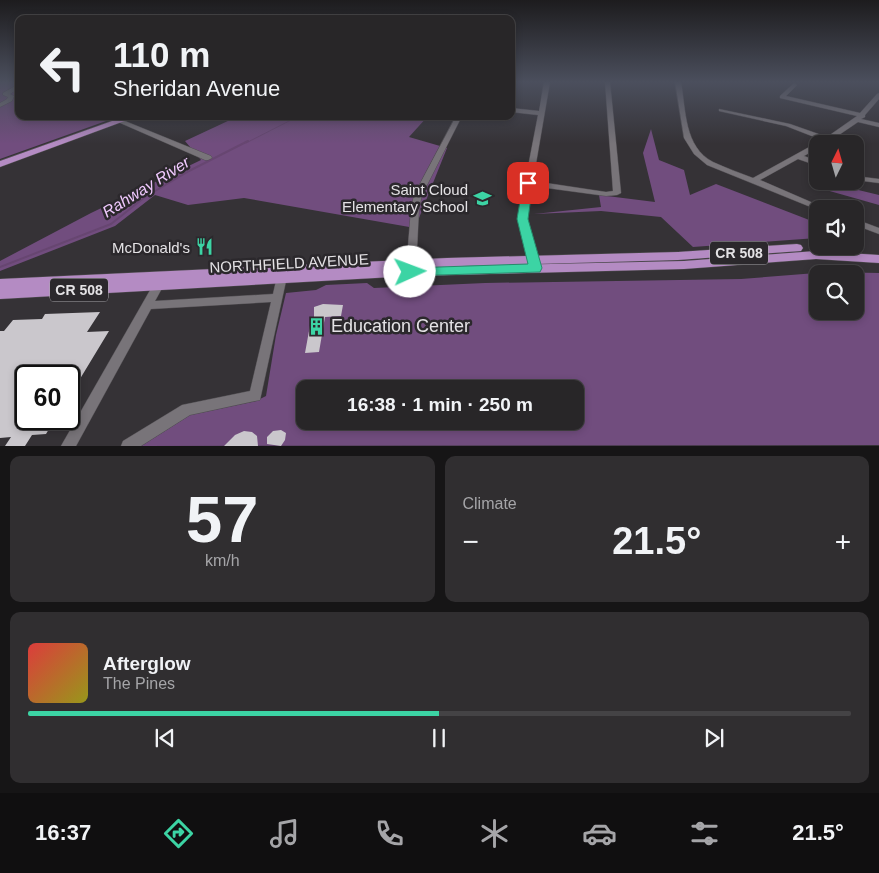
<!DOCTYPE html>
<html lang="en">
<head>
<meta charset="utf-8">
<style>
  :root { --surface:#282628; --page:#302e30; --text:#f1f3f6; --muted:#a5a5a8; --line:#444345; --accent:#3cd4a4 }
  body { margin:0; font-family:Helvetica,sans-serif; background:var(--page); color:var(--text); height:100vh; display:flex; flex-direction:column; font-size:19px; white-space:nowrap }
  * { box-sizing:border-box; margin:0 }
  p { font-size:16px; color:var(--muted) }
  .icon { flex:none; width:28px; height:28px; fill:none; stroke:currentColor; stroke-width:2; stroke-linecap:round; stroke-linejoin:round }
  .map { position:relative; height:446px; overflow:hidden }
  .drawer { display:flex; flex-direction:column; gap:10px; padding:10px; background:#161516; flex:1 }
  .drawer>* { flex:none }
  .hud { position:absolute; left:15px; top:15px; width:500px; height:105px; border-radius:10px; box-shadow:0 2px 8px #0003,0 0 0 1px var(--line); background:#282628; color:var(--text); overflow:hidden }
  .needle { width:32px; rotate:5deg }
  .controls { position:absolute; left:809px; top:135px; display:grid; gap:10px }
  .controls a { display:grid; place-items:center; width:55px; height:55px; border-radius:10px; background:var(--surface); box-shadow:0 2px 8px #0003,0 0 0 1px var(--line); font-size:25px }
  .speed { position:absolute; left:15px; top:365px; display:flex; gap:10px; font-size:25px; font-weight:700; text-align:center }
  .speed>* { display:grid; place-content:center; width:65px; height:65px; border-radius:50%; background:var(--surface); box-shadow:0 2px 8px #0003,0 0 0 1px var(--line); line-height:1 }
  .speed .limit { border:2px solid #111; border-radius:8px; background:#fff; color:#111 }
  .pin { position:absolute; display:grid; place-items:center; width:42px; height:42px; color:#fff; margin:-21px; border-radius:10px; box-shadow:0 2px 8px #0006 }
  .me { position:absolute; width:55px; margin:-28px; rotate:88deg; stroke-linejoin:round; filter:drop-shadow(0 0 4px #0008) }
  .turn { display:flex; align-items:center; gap:18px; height:105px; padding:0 15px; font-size:22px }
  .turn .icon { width:65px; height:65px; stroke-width:2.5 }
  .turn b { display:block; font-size:35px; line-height:42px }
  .big { font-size:38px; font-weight:600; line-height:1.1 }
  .drawer .card { flex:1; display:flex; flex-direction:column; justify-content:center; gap:8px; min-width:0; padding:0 18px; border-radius:10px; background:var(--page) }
  .drawer .dial { align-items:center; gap:0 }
  .dial b { font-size:65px; line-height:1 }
  .song { display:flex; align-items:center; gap:15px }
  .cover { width:60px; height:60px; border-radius:8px; background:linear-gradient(135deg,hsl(0 70% 55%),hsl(60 70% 35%)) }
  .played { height:5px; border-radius:2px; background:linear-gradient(90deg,var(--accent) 50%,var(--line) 50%) }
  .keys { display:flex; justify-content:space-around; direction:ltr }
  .heat { display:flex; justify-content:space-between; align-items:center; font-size:28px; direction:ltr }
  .drawer .tiles { flex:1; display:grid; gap:10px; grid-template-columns:1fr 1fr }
  .card:last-child { grid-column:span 2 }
  .trip { position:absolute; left:296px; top:380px; width:288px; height:50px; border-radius:10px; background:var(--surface); box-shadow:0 2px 8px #0003,0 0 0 1px var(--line); font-weight:600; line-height:50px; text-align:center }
  .dock { display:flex; height:80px; justify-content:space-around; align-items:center; background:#100f10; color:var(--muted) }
  .dock .icon { width:35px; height:35px }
  .dock .current { color:var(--accent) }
  .dock b { font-size:22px; color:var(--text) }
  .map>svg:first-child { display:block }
  .green { fill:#714d7e; fill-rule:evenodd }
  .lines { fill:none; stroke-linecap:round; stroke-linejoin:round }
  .stream-far1 { stroke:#674671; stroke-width:1 }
  .stream { stroke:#674671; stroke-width:2 }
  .building { fill:#cac7cc }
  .minor-casing { stroke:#514e52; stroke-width:1 }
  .major-casing { stroke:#514e52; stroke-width:1 }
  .minor { fill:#787479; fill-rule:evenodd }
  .major { fill:#b48bc3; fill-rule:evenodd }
  .route { fill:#3cd4a4; stroke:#278a6b }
  .labels { text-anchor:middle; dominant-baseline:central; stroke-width:5; stroke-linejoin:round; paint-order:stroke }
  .shield { fill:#2b282c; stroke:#acaaae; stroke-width:1 }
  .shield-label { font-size:14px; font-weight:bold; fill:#e4e2e5 }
  .poi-label { font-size:15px; fill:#e4e2e5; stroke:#2b282c; text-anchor:end }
  .street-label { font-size:15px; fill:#e4e2e5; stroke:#2b282c }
  .water-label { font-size:16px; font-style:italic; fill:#f0c9fe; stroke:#2b282c }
  .near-poi-label { font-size:18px; fill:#e4e2e5; stroke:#2b282c; text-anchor:start }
</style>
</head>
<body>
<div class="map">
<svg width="879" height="446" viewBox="0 0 879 446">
  <rect width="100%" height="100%" fill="#353236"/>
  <path class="green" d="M 0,82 L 19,82 L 19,116 L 120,116 L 0,159 Z
    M 220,116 L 275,116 L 291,121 L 299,116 L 428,116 L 409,137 L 447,148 L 415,228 L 244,198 L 188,205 L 155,195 L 115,226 L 0,271 L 0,261 L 91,213 L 201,160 L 185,141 L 230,120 Z
    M 651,129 L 659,160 L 684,170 L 690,195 L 716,184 L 817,223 L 817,238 L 693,247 L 661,217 L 601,211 L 534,214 L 601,207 L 599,195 L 655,202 L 643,153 Z
    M 817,180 L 879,195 L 879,205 L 826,190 L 810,182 Z
    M 829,272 L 879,273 L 879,445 L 141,446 L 190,415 L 256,401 L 266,396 L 276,335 L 286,293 L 316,290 L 326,285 L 367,283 L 374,288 L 485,283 L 741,279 ZM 818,274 L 855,274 L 855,311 L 818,311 ZM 305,389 L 575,389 L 575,421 L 305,421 Z"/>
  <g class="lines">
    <path class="stream-far1" d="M 246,143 L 299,116"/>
    <path class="stream" d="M 0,267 L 111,224 L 145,197 L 189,171 L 248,141"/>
  </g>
  <path class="building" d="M 323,304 L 343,305 L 341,316 L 325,317 L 319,352 L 305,353 L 311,320 L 314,320 L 314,307 Z
    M 100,312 L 87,332 L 109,331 L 69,397 L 69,376 L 26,376 L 26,419 L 55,419 L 46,434 L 32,435 L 25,446 L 5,446 L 11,437 L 0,438 L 0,331 L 4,331 L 13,320 L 42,319 L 45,314 Z
    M 281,430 L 286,433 L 285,440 L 281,446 L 267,444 L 267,437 L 273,431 Z
    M 244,431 L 252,432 L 257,436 L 258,446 L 224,446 L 235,435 Z"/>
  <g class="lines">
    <defs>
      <path id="minor" d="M 544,82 L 550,82 L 533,181 L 606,192 L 613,191 L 605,82 L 610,82 L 621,193 L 617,195 L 606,196 L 532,186 L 526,219 L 540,267 L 538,269 L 532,269 L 530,267 L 518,219 L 538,115 L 511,112 L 511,108 L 539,111 Z
        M 675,82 L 681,82 C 686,110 684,147 713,162 C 726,168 740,173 753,178 L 822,140 L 786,126 L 719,111 L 719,109 L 790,124 L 827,137 L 857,116 L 780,98 L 780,96 L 794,83 L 797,85 L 786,96 L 860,113 L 877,94 L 879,93 L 879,99 L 865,115 L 865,117 L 861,119 L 879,123 L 879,127 L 858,122 L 830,141 L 825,144 L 818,144 L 818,148 L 804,156 L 818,161 L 818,166 L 798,159 L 760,180 L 827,209 L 818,210 L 707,165 L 694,154 L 684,138 Z
        M 19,84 L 19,88 L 10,94 L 14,96 L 12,101 L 0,107 L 0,103 L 7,99 L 8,97 L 3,95 L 3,93 Z
        M 456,116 L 462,116 L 422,195 L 419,209 L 416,270 L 415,272 L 407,272 L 406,270 L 411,209 L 414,195 Z
        M 120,119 L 211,156 L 212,158 L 208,160 L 205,160 L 118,122 L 117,121 Z
        M 855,176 L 879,179 L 879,183 L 855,180 Z
        M 855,219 L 879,228 L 879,234 L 855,225 Z
        M 283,269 L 287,270 L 288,272 L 260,400 L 190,415 L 141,446 L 121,446 L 123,441 L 182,405 L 250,391 L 271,302 L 151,309 L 76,446 L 61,446 L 157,278 L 165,278 L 166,281 L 155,301 L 273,294 L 278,272 L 279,270 Z"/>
      <path id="major" d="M 126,116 L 138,116 L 0,167 L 0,161 Z
        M 797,244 L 801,245 L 803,248 L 801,251 L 678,260 L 425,267 L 684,261 L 816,251 L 879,255 L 879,263 L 816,259 L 684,269 L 411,276 L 0,299 L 0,289 L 238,277 L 0,289 L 0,279 L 447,258 L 678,252 Z"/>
    </defs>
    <use href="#minor" class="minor-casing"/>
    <use href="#major" class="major-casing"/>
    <use href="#minor" class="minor"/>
    <use href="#major" class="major"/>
  </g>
  <linearGradient id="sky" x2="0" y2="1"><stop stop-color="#1d1c1e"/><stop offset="0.57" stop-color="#4b4f5d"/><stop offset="1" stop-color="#4b4f5d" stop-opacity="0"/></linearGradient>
  <rect width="879" height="144" fill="url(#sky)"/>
  <path class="route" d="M 528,180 L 533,183 L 528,219 L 542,268 L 540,272 L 406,276 L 404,272 L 410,268 L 528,264 L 517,219 L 523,183 Z"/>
  <defs>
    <symbol id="school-bare" viewBox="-9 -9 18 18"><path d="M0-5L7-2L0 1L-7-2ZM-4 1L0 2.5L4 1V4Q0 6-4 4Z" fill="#3cd4a4" stroke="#2b282c" stroke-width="2.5" paint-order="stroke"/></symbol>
    <symbol id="restaurant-bare" viewBox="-9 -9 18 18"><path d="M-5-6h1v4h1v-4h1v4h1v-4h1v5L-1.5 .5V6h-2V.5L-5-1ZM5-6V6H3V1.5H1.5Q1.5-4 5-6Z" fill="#3cd4a4" stroke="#2b282c" stroke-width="2.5" paint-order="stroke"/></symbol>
    <symbol id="building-bare" viewBox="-9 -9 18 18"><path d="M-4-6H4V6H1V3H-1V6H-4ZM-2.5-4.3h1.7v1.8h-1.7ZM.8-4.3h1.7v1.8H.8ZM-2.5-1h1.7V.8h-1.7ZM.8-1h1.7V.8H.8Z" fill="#3cd4a4" stroke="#2b282c" stroke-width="2.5" paint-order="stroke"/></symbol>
  </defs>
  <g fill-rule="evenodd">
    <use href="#school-bare" x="470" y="186" width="25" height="25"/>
    <use href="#restaurant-bare" x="192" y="234" width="25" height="25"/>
    <use href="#building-bare" x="304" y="314" width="25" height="25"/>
  </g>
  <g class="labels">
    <g class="shield">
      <rect x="710" y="241.5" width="58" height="23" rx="4"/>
      <rect x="50" y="278.5" width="58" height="23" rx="4"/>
    </g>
    <g class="shield-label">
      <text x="739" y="253">CR 508</text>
      <text x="79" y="290">CR 508</text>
    </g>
    <g class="poi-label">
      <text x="468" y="189">Saint Cloud<tspan x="468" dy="17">Elementary School</tspan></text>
      <text x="190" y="247">McDonald's</text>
    </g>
    <g class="street-label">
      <text transform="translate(289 263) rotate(-3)">NORTHFIELD AVENUE</text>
    </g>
    <g class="water-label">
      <text transform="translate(146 187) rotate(-32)">Rahway River</text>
    </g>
    <g class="near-poi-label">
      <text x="331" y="326">Education Center</text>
    </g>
  </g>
</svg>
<div class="controls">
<a><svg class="needle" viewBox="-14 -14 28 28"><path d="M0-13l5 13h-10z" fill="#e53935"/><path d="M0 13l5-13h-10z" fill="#a5a5a8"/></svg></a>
<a><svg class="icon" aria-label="sound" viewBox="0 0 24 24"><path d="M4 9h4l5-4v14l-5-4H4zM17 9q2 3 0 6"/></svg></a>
<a><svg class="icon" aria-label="search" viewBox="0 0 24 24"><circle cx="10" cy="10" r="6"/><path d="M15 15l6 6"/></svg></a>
</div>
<div class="speed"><div class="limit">60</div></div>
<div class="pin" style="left:528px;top:183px;background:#d93025"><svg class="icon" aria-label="arrive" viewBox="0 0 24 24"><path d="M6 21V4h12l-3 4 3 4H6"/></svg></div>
<svg class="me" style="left:410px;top:272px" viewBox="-20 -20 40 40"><circle r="19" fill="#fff"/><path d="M0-13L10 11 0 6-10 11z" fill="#3cd4a4"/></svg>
<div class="trip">16:38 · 1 min · 250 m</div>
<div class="hud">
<div class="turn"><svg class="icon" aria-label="left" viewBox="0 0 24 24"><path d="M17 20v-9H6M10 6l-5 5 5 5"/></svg><div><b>110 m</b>Sheridan Avenue</div></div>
</div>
</div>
<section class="drawer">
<div class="tiles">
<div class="card dial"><b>57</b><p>km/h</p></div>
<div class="card"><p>Climate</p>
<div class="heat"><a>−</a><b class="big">21.5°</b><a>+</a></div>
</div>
<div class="card">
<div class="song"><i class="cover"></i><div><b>Afterglow</b><p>The Pines</p></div></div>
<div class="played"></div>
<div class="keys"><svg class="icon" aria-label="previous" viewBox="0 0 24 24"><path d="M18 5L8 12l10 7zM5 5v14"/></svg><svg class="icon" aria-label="pause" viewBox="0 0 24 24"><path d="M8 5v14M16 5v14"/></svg><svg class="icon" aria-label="next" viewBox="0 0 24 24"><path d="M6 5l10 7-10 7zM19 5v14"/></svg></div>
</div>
</div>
</section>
<nav class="dock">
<b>16:37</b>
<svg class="icon current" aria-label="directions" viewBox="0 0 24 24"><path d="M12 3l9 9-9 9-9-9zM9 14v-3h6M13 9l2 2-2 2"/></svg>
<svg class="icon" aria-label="music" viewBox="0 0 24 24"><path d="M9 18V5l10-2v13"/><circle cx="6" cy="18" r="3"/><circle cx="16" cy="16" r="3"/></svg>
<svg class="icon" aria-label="phone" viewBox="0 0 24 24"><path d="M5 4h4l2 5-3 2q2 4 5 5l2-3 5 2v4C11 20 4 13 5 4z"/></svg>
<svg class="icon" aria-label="climate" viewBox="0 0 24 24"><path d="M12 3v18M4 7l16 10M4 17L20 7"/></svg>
<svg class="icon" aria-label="car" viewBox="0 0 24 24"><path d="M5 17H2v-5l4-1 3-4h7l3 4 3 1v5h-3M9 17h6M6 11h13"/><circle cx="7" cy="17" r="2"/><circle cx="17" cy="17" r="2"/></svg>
<svg class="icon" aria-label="filters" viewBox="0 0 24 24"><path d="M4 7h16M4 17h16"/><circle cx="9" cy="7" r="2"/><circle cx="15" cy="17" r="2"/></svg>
<b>21.5°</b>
</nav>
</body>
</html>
